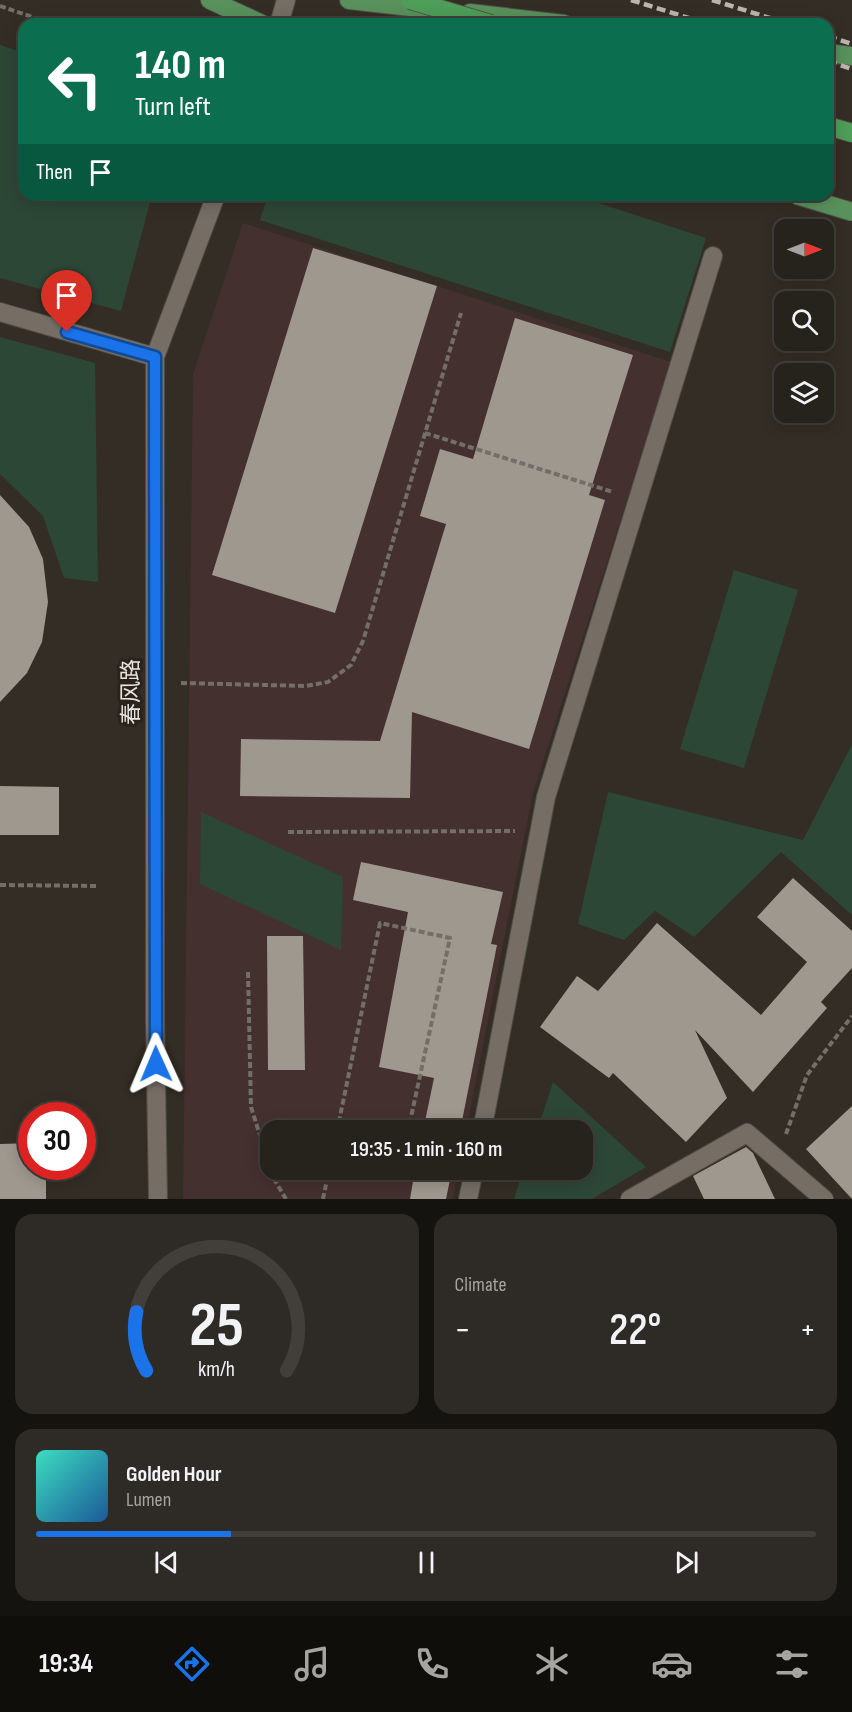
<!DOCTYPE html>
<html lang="en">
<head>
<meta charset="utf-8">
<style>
  :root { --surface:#26221c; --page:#2e2a25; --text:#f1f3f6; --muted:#a4a4a3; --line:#423f3b; --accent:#1a73e8 }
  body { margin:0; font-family:"Sofia Sans Condensed","Noto Sans SC",sans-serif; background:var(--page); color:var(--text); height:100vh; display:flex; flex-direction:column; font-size:22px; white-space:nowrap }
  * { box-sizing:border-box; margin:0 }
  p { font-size:20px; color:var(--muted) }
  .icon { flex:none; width:33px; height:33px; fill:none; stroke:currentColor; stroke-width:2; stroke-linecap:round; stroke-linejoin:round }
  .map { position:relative; height:1199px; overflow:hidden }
  .panel { display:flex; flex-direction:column; gap:15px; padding:15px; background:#15130f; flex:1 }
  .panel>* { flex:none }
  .top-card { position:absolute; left:18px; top:18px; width:816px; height:183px; border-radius:18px; box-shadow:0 3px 15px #0003,0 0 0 2px var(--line); background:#0b6e4f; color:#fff; overflow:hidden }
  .needle { width:39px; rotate:90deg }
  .fabs { position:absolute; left:774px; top:219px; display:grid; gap:12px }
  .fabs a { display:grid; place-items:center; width:60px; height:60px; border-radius:12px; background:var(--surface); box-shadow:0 3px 15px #0003,0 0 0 2px var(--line); font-size:30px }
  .speed { position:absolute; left:18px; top:1102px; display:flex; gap:12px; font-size:30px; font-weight:700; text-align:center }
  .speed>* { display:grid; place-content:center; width:78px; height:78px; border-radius:50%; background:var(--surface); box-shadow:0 3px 15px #0003,0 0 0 2px var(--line); line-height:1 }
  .speed .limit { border:9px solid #d22; background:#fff; color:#111 }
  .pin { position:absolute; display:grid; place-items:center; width:51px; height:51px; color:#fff; margin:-62px -26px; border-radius:50% 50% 50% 0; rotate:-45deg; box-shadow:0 0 6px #0007 }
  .pin .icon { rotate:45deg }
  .me { position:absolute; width:66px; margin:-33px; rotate:359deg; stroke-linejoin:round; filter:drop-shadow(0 0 4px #0008) }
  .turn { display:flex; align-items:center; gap:21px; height:126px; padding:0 18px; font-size:27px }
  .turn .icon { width:78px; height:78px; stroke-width:2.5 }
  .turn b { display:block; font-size:42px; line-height:51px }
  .then { display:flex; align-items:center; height:57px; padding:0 18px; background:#0003; gap:12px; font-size:22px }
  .big { font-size:45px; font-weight:600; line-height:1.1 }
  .panel .card { flex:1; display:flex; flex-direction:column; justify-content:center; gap:9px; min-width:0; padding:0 21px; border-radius:18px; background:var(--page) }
  .panel .dial { align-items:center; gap:0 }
  .dial svg { height:156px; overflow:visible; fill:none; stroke:var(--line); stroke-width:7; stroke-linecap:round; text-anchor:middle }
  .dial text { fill:var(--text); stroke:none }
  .song { display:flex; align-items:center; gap:18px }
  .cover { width:72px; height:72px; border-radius:9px; background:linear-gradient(135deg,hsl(170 70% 55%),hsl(210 70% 35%)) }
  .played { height:6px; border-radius:3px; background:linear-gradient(90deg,var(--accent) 25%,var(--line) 25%) }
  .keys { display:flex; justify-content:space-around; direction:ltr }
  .heat { display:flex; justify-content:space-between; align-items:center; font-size:33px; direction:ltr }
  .panel .tiles { flex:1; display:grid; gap:15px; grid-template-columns:1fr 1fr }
  .card:last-child { grid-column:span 2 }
  .trip { position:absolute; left:260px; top:1120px; width:333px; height:60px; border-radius:18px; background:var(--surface); box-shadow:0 3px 15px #0003,0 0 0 2px var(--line); font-weight:600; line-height:60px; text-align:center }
  .menu { display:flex; height:96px; justify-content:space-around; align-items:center; background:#0f0e0b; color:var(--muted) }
  .menu .icon { width:42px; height:42px }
  .menu .on { color:var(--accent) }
  .menu b { font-size:27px; color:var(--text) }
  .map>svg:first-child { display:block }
  .industrial { fill:#44302f }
  .green { fill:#2d4737 }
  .building { fill:#9f988e }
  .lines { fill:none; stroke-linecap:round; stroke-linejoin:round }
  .service-casing { stroke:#504b44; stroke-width:20 }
  .minor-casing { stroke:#504b44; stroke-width:20 }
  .primary-casing { stroke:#504b44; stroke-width:20 }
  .trunk-casing { stroke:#504b44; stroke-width:20 }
  .path { stroke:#736e67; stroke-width:4; stroke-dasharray:6 3; stroke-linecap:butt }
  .service { stroke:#766e65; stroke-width:18 }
  .minor { stroke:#766e65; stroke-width:18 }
  .primary { stroke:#58915b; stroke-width:18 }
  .trunk { stroke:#4e9d58; stroke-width:18 }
  .rail { stroke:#bab5b0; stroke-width:4.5; stroke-dasharray:9 4.5; stroke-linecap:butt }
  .primary-bridge-casing { stroke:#504b44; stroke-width:20; stroke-linecap:butt }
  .trunk-bridge-casing { stroke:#504b44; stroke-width:20; stroke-linecap:butt }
  .primary-bridge { stroke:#58915b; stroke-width:18 }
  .trunk-bridge { stroke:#4e9d58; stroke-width:18 }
  .route-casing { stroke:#114b97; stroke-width:15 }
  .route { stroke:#1a73e8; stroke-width:10 }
  .labels { text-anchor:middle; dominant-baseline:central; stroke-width:6; stroke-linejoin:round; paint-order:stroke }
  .street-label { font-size:22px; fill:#e7e3de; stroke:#29231c }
</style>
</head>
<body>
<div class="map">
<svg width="852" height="1199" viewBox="0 0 852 1199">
  <rect width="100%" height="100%" fill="#332d25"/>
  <path class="industrial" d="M 243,223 L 671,362 L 533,793 L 466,1131 L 270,1131 L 270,1170 L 458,1170 L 453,1199 L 183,1199 L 193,374 Z"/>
  <path class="green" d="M 0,45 L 24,53 L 24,195 L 152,195 L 121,311 L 0,278 Z
    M 268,195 L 574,195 L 706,238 L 670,352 L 260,220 Z
    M 0,337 L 95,363 L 98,582 L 64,578 L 43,516 L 0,474 Z
    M 734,570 L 798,590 L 744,768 L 680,749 Z
    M 852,744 L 852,915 L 781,852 L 694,937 L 655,911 L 624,940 L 578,924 L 608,792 L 803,840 Z
    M 201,812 L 343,877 L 341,950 L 200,884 Z
    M 553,1082 L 646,1167 L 592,1199 L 514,1199 L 523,1170 L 582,1170 L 582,1131 L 537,1131 Z"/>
  <path class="building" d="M 313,248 L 437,286 L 335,613 L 212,575 Z
    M 515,318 L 633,355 L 589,495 L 605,500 L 529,749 L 412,712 L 410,798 L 240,796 L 241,739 L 380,741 L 446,524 L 420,516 L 440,449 L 473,459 Z
    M 0,495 L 29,527 L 43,559 L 48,602 L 42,642 L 27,673 L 0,702 Z
    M 0,786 L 59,787 L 59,835 L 0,835 Z
    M 361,862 L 503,892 L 491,944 L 497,945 L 460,1131 L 423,1131 L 434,1078 L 379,1067 L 408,912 L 353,900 Z
    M 793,878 L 852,931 L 852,968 L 821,1002 L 827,1008 L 753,1092 L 695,1030 L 727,1098 L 686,1142 L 613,1073 L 609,1078 L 540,1027 L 577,976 L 598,991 L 657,923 L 761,1015 L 807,962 L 757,917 Z
    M 267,936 L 303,936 L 305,1070 L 268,1070 Z
    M 852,1106 L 852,1199 L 806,1149 Z
    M 32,1143 L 32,1167 L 46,1167 L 46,1199 L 0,1199 L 0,1144 Z
    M 746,1147 L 753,1153 L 775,1199 L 704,1199 L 693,1176 Z
    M 415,1170 L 452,1170 L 446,1199 L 410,1199 Z"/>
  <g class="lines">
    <defs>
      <path id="service" d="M 0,312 L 155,357
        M 482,1131 L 546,797 L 713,256
        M 468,1199 L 474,1170
        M 630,1199 L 747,1133 L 824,1199"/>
      <path id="minor" d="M 279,24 L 286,0
        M 158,1199 L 155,1019 L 155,357 L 216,195"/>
      <path id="primary" d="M 210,0 L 262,24
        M 349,0 L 428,9
        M 470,13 L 564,24
        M 828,53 L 852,56"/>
      <path id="trunk" d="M 828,126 L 852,133"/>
    </defs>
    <use href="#service" class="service-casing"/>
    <use href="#minor" class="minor-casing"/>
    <use href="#primary" class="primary-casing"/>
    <use href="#trunk" class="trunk-casing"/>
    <path class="path" d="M 0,6 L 53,24
      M 425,433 L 613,492
      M 181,683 L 306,686 L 328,682 L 351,665 L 363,641 L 461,313
      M 288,832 L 515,831
      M 0,885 L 98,886
      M 248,972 L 251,1107 L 270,1167
      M 337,1131 L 380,923 L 450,938 L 408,1131
      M 786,1134 L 807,1075 L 852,1016
      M 271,1170 L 274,1179 L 286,1199
      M 323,1199 L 329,1170"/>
    <use href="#service" class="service"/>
    <use href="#minor" class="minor"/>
    <use href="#primary" class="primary"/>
    <use href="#trunk" class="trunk"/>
    <path class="rail" d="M 631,0 L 708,24
      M 712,0 L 789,24
      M 828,36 L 852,44
      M 828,61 L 852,69"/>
    <defs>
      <path id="primary-bridge" d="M 796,195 L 852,212"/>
      <path id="trunk-bridge" d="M 410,0 L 491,24"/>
    </defs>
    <use href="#primary-bridge" class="primary-bridge-casing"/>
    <use href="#trunk-bridge" class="trunk-bridge-casing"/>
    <use href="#primary-bridge" class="primary-bridge"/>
    <use href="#trunk-bridge" class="trunk-bridge"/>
  </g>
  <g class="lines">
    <defs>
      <path id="route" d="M 67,332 L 155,357 L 156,1064"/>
    </defs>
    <use href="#route" class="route-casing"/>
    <use href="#route" class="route"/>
  </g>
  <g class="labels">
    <g class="street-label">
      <text transform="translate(131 692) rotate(-90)">春风路</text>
    </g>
  </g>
</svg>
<div class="fabs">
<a><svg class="needle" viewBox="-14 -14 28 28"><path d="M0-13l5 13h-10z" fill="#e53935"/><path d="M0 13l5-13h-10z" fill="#a4a4a3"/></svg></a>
<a><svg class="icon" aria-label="search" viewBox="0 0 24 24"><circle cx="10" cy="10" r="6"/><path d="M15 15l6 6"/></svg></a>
<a><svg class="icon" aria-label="layers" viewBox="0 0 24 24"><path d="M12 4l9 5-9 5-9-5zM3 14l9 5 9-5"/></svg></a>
</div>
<div class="speed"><div class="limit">30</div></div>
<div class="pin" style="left:67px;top:332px;background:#d93025"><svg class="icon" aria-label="arrive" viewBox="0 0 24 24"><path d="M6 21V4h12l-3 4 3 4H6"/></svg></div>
<svg class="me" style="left:156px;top:1064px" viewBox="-20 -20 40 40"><path d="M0-17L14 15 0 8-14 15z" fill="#1a73e8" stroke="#fff" stroke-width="4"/></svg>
<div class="trip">19:35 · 1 min · 160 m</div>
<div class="top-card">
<div class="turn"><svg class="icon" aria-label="left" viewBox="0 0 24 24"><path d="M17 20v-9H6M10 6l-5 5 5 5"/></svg><div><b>140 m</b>Turn left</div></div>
<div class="then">Then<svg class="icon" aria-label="arrive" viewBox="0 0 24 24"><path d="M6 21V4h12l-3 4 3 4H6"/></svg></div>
</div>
</div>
<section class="panel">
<div class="tiles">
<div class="card dial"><svg viewBox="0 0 100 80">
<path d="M14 69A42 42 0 1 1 86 69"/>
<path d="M14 69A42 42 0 0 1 9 39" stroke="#1a73e8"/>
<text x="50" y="56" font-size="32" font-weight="700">25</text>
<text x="50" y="72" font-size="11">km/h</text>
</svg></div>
<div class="card"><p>Climate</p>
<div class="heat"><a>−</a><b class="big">22°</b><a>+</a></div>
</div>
<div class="card">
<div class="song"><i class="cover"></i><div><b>Golden Hour</b><p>Lumen</p></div></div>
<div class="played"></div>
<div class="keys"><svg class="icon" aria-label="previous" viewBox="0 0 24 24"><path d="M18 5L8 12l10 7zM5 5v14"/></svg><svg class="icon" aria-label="pause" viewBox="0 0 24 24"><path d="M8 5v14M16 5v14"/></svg><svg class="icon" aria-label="next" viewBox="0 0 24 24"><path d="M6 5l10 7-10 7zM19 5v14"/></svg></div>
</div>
</div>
</section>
<nav class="menu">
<b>19:34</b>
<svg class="icon on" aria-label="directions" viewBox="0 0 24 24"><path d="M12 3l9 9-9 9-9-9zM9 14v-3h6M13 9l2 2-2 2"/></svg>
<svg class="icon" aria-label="music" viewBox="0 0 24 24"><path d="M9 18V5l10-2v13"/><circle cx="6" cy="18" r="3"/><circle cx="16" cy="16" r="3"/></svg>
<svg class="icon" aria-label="phone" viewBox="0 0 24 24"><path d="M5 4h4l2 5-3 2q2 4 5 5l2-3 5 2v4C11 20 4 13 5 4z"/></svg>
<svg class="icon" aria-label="climate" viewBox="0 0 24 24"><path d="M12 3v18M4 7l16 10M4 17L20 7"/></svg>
<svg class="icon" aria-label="car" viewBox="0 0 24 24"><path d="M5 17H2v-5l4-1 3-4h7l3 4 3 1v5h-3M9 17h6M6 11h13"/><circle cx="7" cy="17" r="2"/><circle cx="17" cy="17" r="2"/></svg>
<svg class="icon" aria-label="filters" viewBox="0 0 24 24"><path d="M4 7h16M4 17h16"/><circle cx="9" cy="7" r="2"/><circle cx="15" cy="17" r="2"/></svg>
</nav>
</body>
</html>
